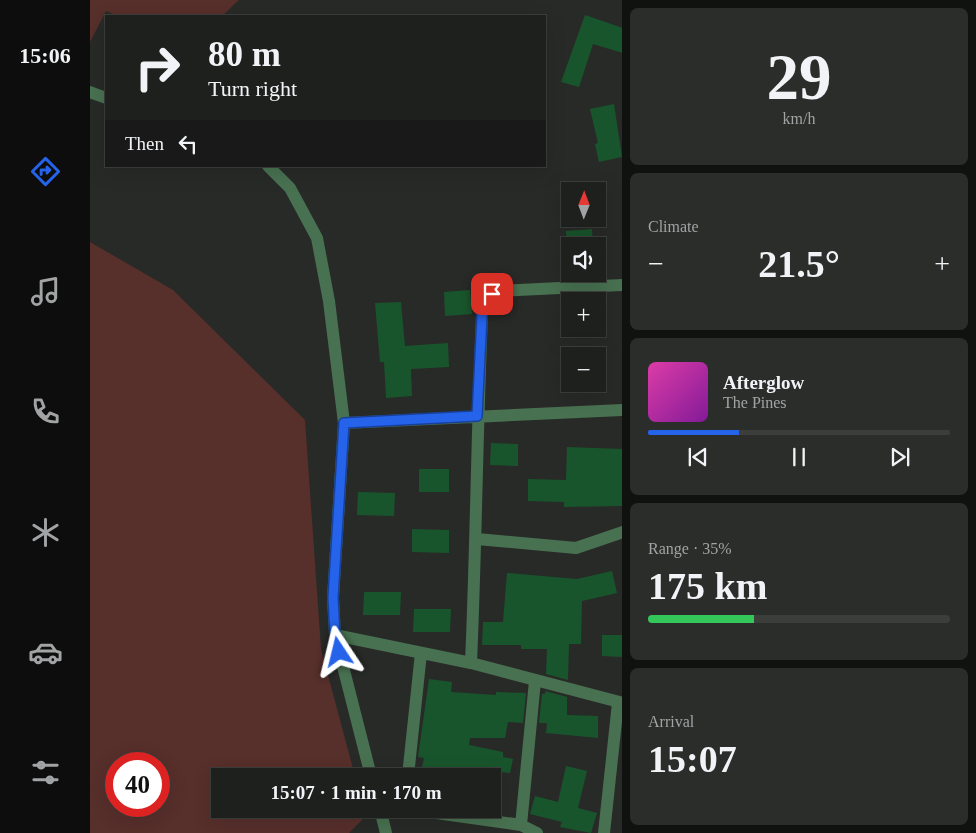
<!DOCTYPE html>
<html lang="en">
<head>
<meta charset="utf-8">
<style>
  :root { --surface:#1e201e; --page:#2b2d2b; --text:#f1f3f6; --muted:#a1a3a4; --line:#3c3e3c; --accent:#2563eb }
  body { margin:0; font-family:Georgia,serif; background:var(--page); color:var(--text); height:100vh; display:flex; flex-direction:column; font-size:19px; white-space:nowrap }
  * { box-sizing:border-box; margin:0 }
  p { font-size:16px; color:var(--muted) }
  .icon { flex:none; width:28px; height:28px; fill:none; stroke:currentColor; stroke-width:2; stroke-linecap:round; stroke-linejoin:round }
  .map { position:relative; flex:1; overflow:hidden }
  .panel { display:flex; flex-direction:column; gap:8px; padding:8px; background:#101210; width:354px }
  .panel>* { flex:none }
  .banner { position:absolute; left:15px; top:15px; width:441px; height:152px; border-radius:0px; box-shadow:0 5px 20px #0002,0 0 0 1px var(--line); background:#1e201e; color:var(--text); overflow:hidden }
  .needle { width:32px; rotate:1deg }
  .controls { position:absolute; left:471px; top:182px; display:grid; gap:10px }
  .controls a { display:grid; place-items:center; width:45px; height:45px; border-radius:0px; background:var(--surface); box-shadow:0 5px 20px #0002,0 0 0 1px var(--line); font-size:25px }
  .speed { position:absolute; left:15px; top:752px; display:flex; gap:10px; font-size:25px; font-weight:700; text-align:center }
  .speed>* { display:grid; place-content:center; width:65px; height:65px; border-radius:50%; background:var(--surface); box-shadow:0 5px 20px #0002,0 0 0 1px var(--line); line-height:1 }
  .speed .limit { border:8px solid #d22; background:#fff; color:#111 }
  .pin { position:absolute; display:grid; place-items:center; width:42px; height:42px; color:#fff; margin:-21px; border-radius:10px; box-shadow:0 2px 8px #0006 }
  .me { position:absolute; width:55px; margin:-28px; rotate:350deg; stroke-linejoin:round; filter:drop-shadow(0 0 4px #0008) }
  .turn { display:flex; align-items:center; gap:18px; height:105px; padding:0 20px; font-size:22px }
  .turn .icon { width:65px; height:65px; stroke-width:2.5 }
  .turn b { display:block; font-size:35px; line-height:42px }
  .then { display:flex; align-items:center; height:48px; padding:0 20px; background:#0003; gap:10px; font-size:19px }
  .big { font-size:38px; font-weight:700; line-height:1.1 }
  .panel .card { flex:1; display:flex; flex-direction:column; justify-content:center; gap:8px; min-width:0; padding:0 18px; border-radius:8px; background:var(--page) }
  .panel .dial { align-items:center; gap:0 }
  .dial b { font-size:65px; line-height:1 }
  .song { display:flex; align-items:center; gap:15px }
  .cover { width:60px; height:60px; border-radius:8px; background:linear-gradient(135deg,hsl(320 70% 55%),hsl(290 70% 35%)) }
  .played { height:5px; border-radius:2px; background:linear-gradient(90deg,var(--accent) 30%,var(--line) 30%) }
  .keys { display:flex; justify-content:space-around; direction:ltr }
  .heat { display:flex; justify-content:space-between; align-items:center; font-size:28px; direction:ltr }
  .charge { height:8px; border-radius:4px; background:linear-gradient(90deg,#34c759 35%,var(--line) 0) }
  .trip { position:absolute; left:121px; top:768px; width:290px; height:50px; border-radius:0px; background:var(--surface); box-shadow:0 5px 20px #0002,0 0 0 1px var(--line); font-weight:700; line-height:50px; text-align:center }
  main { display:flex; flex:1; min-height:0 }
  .menu { display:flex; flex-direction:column; width:90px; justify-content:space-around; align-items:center; background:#0c0d0c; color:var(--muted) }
  .menu .icon { width:35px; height:35px }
  .menu .selected { color:var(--accent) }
  .menu b { font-size:22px; color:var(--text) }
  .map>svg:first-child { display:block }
  .green { fill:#572f2b; fill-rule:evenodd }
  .building { fill:#19552c }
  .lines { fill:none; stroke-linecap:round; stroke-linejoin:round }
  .minor { stroke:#487151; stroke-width:12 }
  .route-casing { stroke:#184099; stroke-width:12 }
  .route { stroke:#2563eb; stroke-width:9 }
</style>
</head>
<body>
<main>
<nav class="menu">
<b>15:06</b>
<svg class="icon selected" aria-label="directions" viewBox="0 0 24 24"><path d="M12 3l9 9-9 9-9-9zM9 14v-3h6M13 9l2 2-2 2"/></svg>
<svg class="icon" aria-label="music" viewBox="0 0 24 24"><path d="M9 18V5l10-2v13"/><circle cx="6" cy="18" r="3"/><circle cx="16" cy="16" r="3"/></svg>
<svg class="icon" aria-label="phone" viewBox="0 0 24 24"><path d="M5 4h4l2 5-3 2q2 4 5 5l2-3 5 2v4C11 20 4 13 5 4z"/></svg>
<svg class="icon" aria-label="climate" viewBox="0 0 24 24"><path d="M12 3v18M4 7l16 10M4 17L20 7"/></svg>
<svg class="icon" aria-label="car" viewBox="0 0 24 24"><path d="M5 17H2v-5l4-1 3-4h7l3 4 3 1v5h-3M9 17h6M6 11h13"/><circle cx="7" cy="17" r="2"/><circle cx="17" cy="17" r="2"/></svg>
<svg class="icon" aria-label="filters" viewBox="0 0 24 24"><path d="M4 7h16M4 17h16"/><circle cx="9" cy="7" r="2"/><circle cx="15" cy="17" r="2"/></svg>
</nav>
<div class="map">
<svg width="533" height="833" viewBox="0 0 533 833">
  <rect width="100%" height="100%" fill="#282a28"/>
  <path class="green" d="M 0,0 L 149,0 L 132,16 L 28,16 L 16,11 L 0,42 Z
    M 0,242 L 83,290 L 215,420 L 231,649 L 265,776 L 130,776 L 130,809 L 273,809 L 275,817 L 259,833 L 0,833 ZM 26,764 L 69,764 L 69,806 L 26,806 Z"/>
  <path class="building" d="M 495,15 L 533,28 L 533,53 L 503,44 L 489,87 L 471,82 Z
    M 524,104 L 532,157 L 509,162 L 505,144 L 508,143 L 500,109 Z
    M 502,229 L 503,246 L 477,246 L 476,231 Z
    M 380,290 L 382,314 L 355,316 L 354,292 Z
    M 311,302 L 315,346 L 358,343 L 359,367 L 321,369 L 322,396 L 296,398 L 294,362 L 290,362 L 285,303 Z
    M 401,443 L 428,444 L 428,466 L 400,465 Z
    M 477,447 L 533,449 L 533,506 L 474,507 L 474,502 L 438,501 L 438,479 L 476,480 Z
    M 329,469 L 359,469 L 359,492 L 329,492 Z
    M 268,492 L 305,493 L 304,516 L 267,515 Z
    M 322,529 L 359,530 L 359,553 L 322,552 Z
    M 522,571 L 527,593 L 492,601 L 491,644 L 479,644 L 478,680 L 456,674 L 457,649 L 431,649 L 431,645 L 392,645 L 393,622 L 413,622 L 417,573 L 487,579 Z
    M 274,592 L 311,592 L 310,615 L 273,615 Z
    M 324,609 L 361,609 L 360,632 L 323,632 Z
    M 512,635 L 533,635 L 533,657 L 512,656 Z
    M 339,679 L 362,682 L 361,692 L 406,695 L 406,692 L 436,693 L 433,723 L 418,722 L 415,738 L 380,738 L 379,745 L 413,752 L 413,757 L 423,759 L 420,773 L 411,772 L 410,776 L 330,776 L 334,758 L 328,757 Z
    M 455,691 L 477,697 L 477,715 L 508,716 L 508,738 L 456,733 L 457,723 L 449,723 L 452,694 L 455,694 Z
    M 476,766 L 497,771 L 488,808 L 507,813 L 501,833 L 470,827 L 472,822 L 440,814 L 445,796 L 468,802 Z"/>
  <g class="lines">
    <path class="minor" d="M 0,92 L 16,98
      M 178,166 L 200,188 L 227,238 L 239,301 L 254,423 L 243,598 L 245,635 L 281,776
      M 254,423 L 533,410
      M 387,539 L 486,548 L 533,532
      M 245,635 L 381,663 L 533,703
      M 381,663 C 386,547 387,431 392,315 C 395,304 396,296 408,291 L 533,285
      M 318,776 L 331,653
      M 290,809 L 296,833
      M 318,809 L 431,825 L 447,833
      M 431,825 L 445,681
      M 514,833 L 528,703"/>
  </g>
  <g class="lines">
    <defs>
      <path id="route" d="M 249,652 L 245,635 L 243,598 L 254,423 L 387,416 L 392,316 L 394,304 L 402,294"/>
    </defs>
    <use href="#route" class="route-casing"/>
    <use href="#route" class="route"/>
  </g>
</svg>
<div class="controls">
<a><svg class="needle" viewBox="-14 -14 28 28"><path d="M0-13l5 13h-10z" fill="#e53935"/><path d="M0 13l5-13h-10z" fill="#a1a3a4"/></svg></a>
<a><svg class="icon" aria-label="sound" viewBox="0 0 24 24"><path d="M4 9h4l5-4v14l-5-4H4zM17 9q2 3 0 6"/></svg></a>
<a>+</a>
<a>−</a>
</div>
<div class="speed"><div class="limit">40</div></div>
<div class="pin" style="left:402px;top:294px;background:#d93025"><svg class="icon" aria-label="arrive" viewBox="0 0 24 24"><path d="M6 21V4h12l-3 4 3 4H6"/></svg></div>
<svg class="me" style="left:249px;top:652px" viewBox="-20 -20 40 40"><path d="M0-17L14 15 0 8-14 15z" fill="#2563eb" stroke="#fff" stroke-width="4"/></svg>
<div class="trip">15:07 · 1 min · 170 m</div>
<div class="banner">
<div class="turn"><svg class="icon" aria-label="right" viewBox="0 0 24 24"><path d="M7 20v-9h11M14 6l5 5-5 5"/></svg><div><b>80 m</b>Turn right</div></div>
<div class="then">Then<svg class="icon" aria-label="left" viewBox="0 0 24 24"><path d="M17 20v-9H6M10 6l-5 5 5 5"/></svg></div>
</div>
</div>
<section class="panel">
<div class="card dial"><b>29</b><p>km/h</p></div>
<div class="card"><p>Climate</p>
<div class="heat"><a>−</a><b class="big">21.5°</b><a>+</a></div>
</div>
<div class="card">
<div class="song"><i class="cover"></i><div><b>Afterglow</b><p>The Pines</p></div></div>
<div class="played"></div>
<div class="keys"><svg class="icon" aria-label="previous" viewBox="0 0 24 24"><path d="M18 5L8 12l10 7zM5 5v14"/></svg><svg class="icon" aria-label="pause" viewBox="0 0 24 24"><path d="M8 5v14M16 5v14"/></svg><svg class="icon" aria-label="next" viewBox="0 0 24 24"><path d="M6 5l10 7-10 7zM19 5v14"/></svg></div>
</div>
<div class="card"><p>Range · 35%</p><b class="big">175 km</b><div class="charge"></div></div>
<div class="card"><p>Arrival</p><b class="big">15:07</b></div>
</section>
</main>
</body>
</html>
